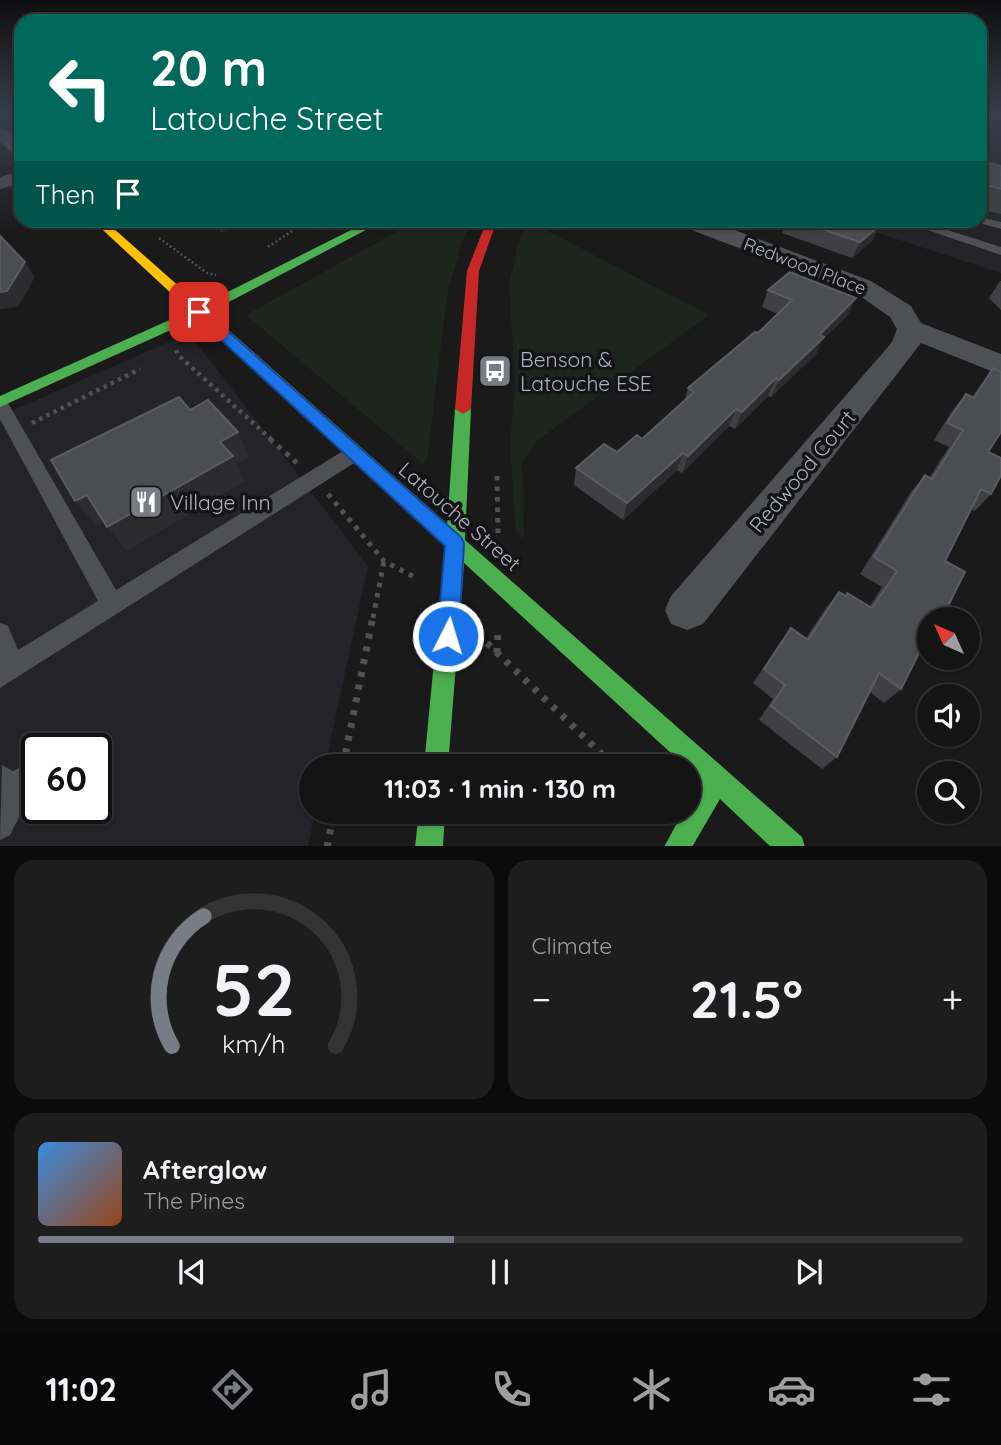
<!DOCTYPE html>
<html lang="en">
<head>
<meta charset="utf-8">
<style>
  :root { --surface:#141414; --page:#1d1d1d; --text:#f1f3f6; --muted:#9d9ea0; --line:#333334; --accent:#797c84 }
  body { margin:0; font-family:Quicksand,sans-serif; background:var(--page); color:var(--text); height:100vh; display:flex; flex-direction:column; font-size:26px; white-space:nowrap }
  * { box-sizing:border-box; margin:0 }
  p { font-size:23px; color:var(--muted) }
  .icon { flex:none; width:38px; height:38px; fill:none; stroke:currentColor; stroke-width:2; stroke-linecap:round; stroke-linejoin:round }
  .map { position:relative; height:846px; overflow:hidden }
  .side { display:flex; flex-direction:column; gap:14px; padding:14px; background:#0b0b0b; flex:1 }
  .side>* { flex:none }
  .top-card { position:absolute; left:14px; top:14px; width:973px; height:214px; border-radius:21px; box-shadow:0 2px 5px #0004,0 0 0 2px var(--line); background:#00695c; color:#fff; overflow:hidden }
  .needle { width:46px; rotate:315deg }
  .controls { position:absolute; left:917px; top:607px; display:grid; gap:14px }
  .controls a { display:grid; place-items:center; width:63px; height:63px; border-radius:50%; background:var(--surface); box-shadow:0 2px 5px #0004,0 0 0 2px var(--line); font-size:35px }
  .speed { position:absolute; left:21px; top:733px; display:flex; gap:14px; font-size:35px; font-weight:700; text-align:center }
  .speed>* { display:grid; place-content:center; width:91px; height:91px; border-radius:50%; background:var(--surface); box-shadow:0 2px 5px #0004,0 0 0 2px var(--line); line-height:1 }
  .speed .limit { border:4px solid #111; border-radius:10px; background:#fff; color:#111 }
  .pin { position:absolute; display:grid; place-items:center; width:60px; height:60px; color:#fff; margin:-30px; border-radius:14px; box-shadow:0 4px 10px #0006 }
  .me { position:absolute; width:77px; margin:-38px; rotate:5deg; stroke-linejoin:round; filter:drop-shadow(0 0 5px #0008) }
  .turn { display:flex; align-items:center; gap:24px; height:147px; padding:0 21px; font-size:32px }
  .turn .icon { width:91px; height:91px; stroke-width:2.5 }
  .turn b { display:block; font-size:49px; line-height:60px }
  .then { display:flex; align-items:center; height:66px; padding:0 21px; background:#0003; gap:14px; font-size:26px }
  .big { font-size:52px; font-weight:700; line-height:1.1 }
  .side .tile { flex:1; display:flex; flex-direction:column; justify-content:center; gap:10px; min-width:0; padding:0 24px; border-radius:21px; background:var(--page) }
  .side .dial { align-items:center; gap:0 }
  .dial svg { height:182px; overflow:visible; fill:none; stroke:var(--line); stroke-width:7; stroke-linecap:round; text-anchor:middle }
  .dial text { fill:var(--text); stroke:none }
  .song { display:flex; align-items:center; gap:21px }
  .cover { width:84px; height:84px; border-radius:10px; background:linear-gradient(135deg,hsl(210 70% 55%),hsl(20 70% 35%)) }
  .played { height:7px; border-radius:4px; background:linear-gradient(90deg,var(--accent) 45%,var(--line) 45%) }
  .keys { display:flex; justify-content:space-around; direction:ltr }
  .heat { display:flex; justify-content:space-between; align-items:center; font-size:38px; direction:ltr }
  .side .tiles { flex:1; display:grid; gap:14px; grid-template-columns:1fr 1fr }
  .tile:last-child { grid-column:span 2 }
  .trip { position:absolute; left:299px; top:754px; width:402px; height:70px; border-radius:35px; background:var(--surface); box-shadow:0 2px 5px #0004,0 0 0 2px var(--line); font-weight:700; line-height:70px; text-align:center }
  .tabs { display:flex; height:112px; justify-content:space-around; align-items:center; background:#080808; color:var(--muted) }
  .tabs .icon { width:49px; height:49px }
  .tabs .current { color:var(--accent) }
  .tabs b { font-size:32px; color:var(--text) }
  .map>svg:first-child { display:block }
  .built { fill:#242428; fill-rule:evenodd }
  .green { fill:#1e251f }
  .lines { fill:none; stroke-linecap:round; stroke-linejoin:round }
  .path-far3 { stroke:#505155; stroke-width:2.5; stroke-dasharray:2 2.5; stroke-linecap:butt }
  .path-far2 { stroke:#505155; stroke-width:4.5; stroke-dasharray:3.5 4.5; stroke-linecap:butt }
  .path-far1 { stroke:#505155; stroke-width:5; stroke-dasharray:4.5 6; stroke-linecap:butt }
  .path { stroke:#505155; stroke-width:7; stroke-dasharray:5 8; stroke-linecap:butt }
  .lane { fill:#4e5054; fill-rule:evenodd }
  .street { fill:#4e5054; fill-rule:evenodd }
  .fast { fill:#4caf50; fill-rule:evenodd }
  .slow { fill:#ffc107; fill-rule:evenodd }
  .jam { fill:#c62828; fill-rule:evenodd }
  .wall { fill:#404044 }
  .shaded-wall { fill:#2c2c2e }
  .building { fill:#4c4d51; stroke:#5b5c62; stroke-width:2 }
  .route { fill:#1a73e8; stroke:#114b97; stroke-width:2 }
  .labels { text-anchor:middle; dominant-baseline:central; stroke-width:7; stroke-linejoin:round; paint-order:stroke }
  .far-street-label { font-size:18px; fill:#acb1bc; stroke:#141417 }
  .poi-label { font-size:21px; fill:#acb1bc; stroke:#141417; text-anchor:start }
  .street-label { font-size:21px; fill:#acb1bc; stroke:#141417 }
</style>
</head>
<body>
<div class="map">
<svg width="1001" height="847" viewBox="0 0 1001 847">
  <rect width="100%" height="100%" fill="#1a1a1b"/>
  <path class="built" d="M 980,115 L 1001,115 L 1001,190 L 980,185 Z
    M 980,209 L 1001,214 L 1001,273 L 841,221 L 980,220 Z
    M 189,333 L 368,566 L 325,766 L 312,766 L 312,812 L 315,812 L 308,846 L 0,846 L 0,416 ZM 37,749 L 96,749 L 96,808 L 37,808 Z"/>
  <path class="green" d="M 416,221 L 473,221 L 462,241 L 447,296 L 427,459 L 423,464 L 246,315 Z
    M 529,221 L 535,221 L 544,229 L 709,315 L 538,440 L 522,462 L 524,539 L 516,533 L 510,444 L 515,381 L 509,285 L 518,244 Z"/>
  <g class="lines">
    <path class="path-far3" d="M 159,238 L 207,273 L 216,275
      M 268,247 L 308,220"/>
    <path class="path-far2" d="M 176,350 L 178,355 L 272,440
      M 32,423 L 140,369"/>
    <path class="path-far1" d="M 270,439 L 297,463
      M 497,476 L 498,534
      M 328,494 L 384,561 L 416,578
      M 373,618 L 384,561"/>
    <path class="path" d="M 487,643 L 614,766
      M 497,653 L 498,630
      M 343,766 L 373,616
      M 327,847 L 334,812"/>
    <path class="lane" d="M 980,217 L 1001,222 L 1001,229 L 976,222 L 975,220 L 980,220 Z
      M 898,220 L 916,220 L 1001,247 L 1001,255 Z
      M 0,397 L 8,403 L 116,590 L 348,448 L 362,448 L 364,453 L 362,458 L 0,688 L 0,623 L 8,626 L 18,650 L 98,601 L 0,419 Z
      M 2,765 L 13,771 L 24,765 L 34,769 L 37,782 L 10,835 L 0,840 Z"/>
    <path class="street" d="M 0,128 L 6,129 L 21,143 L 21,157 L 15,156 L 0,142 Z
      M 21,171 L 21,183 L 0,189 L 0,177 Z
      M 675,220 L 708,220 L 871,281 L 911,306 L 921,323 L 1001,354 L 1001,375 L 921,343 L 703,624 L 687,630 L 671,624 L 665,610 L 671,596 L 881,355 L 892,342 L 897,329 L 890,317 L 853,291 L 678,225 Z"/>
    <path class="fast" d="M 371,220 L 385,220 L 204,315 L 0,407 L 0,396 L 194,309 Z
      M 463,404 L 471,409 L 465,540 L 802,837 L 805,847 L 771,847 L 720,799 L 692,847 L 664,847 L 683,812 L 690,812 L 690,801 L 701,782 L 690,771 L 690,766 L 685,766 L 464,563 L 448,766 L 424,766 L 445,546 L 437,535 L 439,529 L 447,527 L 455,409 Z
      M 419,812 L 445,812 L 443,847 L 415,847 Z"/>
    <path class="slow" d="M 92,220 L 104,220 L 453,529 L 455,535 L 453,541 L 446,543 L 439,541 Z"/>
    <path class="jam" d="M 487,220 L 497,220 L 479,271 L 471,409 L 463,414 L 455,409 L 467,271 Z"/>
  </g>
  <path class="wall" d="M 980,161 L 1001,166 L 1001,214 L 980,209 Z
    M 206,220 L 255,220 L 222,232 Z
    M 787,220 L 867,220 L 873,240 L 852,258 L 782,233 Z
    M 1000,281 L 1001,281 L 1001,310 L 989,298 Z
    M 768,290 L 848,315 L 822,340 L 816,354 L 771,397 L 768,396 L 735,429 L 729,426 L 682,473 L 677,470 L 623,520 L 574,485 L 576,468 L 617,452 L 642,439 L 684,401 L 688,388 L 758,333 L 778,314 L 762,307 Z
    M 993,368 L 988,452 L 991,494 L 975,511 L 971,509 L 945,561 L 942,618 L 941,620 L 929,620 L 901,689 L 884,703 L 870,692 L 837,757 L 822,769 L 759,720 L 773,699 L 753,683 L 780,643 L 791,628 L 806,638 L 826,608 L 839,592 L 870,606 L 882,587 L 860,574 L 911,492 L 925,475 L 929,478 L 949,447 L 934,440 L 952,411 L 966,394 L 972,397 Z"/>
  <path class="shaded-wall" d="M 218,220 L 255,220 L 222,232 Z
    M 880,225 L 873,240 L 852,258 L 860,242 Z
    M 25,262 L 35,277 L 18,307 L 0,309 L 0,292 Z
    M 856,298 L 848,315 L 822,340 L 816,354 L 771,397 L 779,380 L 819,335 Z
    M 776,378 L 768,396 L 735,429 L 742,412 Z
    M 736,409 L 729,426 L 682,473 L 688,456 Z
    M 238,432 L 249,457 L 237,464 L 245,481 L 127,551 L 107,527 L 220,442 Z
    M 683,453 L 677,470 L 623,520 L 627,503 Z
    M 87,495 L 107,520 L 96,526 L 75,501 Z"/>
  <path class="building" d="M 980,161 L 1001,166 L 1001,189 L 980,183 Z
    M 796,220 L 867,220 L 880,225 L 860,242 Z
    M 0,236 L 25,262 L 7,291 L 0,292 Z
    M 790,272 L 856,298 L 819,335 L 824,337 L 779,380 L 776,378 L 742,412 L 736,409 L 688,456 L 683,453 L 627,503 L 576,468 L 604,444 L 617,452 L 637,435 L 642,439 L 694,392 L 688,388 L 755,332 L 758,333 L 792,300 L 768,290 Z
    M 993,368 L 1001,372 L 1001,432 L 988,452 L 1001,458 L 1001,475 L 991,494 L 981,489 L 945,561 L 965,572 L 942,618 L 938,616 L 936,620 L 929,620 L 929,633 L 901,689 L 879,673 L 837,757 L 771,706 L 785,685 L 764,669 L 791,628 L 808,640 L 839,592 L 846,596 L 847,593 L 872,608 L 897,571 L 874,557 L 925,475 L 932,479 L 963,430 L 947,423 L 966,394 L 974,398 Z
    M 179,397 L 190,410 L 208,400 L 238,432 L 220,442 L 233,456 L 107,527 L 87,495 L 75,501 L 51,460 Z"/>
  <linearGradient id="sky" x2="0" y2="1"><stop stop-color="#0e0e0f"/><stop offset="0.49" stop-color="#383e4a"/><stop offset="1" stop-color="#383e4a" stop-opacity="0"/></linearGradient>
  <rect width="1001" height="234" fill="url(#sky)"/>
  <path class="route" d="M 199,309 L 204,310 L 461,537 L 464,543 L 459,636 L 456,643 L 448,646 L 441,643 L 437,636 L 445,546 L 194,315 L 193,312 Z"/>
  <defs>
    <symbol id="bus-square" viewBox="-11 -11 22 22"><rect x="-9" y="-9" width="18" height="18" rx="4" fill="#797c84" stroke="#141417"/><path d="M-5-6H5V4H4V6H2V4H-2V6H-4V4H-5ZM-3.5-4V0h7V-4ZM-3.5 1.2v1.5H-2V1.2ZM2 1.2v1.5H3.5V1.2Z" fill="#fff"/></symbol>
    <symbol id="restaurant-square" viewBox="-11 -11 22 22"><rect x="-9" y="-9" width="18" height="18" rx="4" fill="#797c84" stroke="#141417"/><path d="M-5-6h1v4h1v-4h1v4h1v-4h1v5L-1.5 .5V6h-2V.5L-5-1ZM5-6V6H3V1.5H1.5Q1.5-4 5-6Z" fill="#fff"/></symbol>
  </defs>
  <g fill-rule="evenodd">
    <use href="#bus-square" x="476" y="352" width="38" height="38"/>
    <use href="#restaurant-square" x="127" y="483" width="38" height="38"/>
  </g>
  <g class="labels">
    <g class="far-street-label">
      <text transform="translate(805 266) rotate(21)">Redwood Place</text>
    </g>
    <g class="poi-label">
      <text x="520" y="359">Benson &amp;<tspan x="520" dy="24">Latouche ESE</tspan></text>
      <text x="170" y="502">Village Inn</text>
    </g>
    <g class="street-label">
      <text transform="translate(802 471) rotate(-50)">Redwood Court</text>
      <text transform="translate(460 516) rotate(41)">Latouche Street</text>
    </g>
  </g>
</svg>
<div class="controls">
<a><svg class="needle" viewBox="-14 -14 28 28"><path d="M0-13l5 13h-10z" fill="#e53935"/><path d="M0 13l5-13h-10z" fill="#9d9ea0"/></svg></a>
<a><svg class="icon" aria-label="sound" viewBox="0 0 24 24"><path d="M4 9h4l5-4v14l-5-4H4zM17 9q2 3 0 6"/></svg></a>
<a><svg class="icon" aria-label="search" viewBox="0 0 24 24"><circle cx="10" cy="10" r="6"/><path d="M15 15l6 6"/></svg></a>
</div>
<div class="speed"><div class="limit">60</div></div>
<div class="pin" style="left:199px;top:312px;background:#d93025"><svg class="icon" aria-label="arrive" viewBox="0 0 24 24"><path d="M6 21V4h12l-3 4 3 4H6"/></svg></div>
<svg class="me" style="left:448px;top:636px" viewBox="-20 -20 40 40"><circle r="17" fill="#1a73e8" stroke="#fff" stroke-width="3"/><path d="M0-11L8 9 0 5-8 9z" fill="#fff"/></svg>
<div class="trip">11:03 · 1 min · 130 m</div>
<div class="top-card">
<div class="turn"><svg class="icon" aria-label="left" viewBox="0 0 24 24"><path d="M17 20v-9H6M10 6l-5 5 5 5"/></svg><div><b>20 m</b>Latouche Street</div></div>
<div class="then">Then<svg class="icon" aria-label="arrive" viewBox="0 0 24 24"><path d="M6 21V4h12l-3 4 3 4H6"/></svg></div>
</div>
</div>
<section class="side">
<div class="tiles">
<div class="tile dial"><svg viewBox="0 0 100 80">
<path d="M14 69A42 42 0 1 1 86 69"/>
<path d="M14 69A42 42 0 0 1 28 12" stroke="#797c84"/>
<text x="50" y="56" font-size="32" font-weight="700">52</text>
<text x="50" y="72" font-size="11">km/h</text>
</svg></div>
<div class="tile"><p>Climate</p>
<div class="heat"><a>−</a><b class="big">21.5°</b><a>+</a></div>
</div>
<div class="tile">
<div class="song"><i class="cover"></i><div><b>Afterglow</b><p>The Pines</p></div></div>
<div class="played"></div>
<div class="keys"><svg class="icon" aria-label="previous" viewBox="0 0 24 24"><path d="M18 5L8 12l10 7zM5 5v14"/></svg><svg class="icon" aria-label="pause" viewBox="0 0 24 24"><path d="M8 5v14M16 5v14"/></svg><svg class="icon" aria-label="next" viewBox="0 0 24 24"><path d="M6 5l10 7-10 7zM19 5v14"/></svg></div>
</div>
</div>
</section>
<nav class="tabs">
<b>11:02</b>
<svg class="icon current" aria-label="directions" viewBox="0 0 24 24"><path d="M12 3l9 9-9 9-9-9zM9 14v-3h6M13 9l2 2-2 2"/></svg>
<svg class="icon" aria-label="music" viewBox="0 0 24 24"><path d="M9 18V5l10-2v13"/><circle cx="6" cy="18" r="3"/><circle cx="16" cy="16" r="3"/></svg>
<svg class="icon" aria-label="phone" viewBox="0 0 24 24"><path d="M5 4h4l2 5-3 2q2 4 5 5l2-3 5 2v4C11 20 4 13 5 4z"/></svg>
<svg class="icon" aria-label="climate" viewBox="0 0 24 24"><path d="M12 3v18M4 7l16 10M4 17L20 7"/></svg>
<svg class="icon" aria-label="car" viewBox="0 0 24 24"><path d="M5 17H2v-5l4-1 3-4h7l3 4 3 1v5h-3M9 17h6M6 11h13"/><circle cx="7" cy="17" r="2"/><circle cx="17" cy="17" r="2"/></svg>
<svg class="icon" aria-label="filters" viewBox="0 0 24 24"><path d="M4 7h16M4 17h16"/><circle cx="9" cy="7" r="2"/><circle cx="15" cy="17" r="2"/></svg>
</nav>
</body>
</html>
